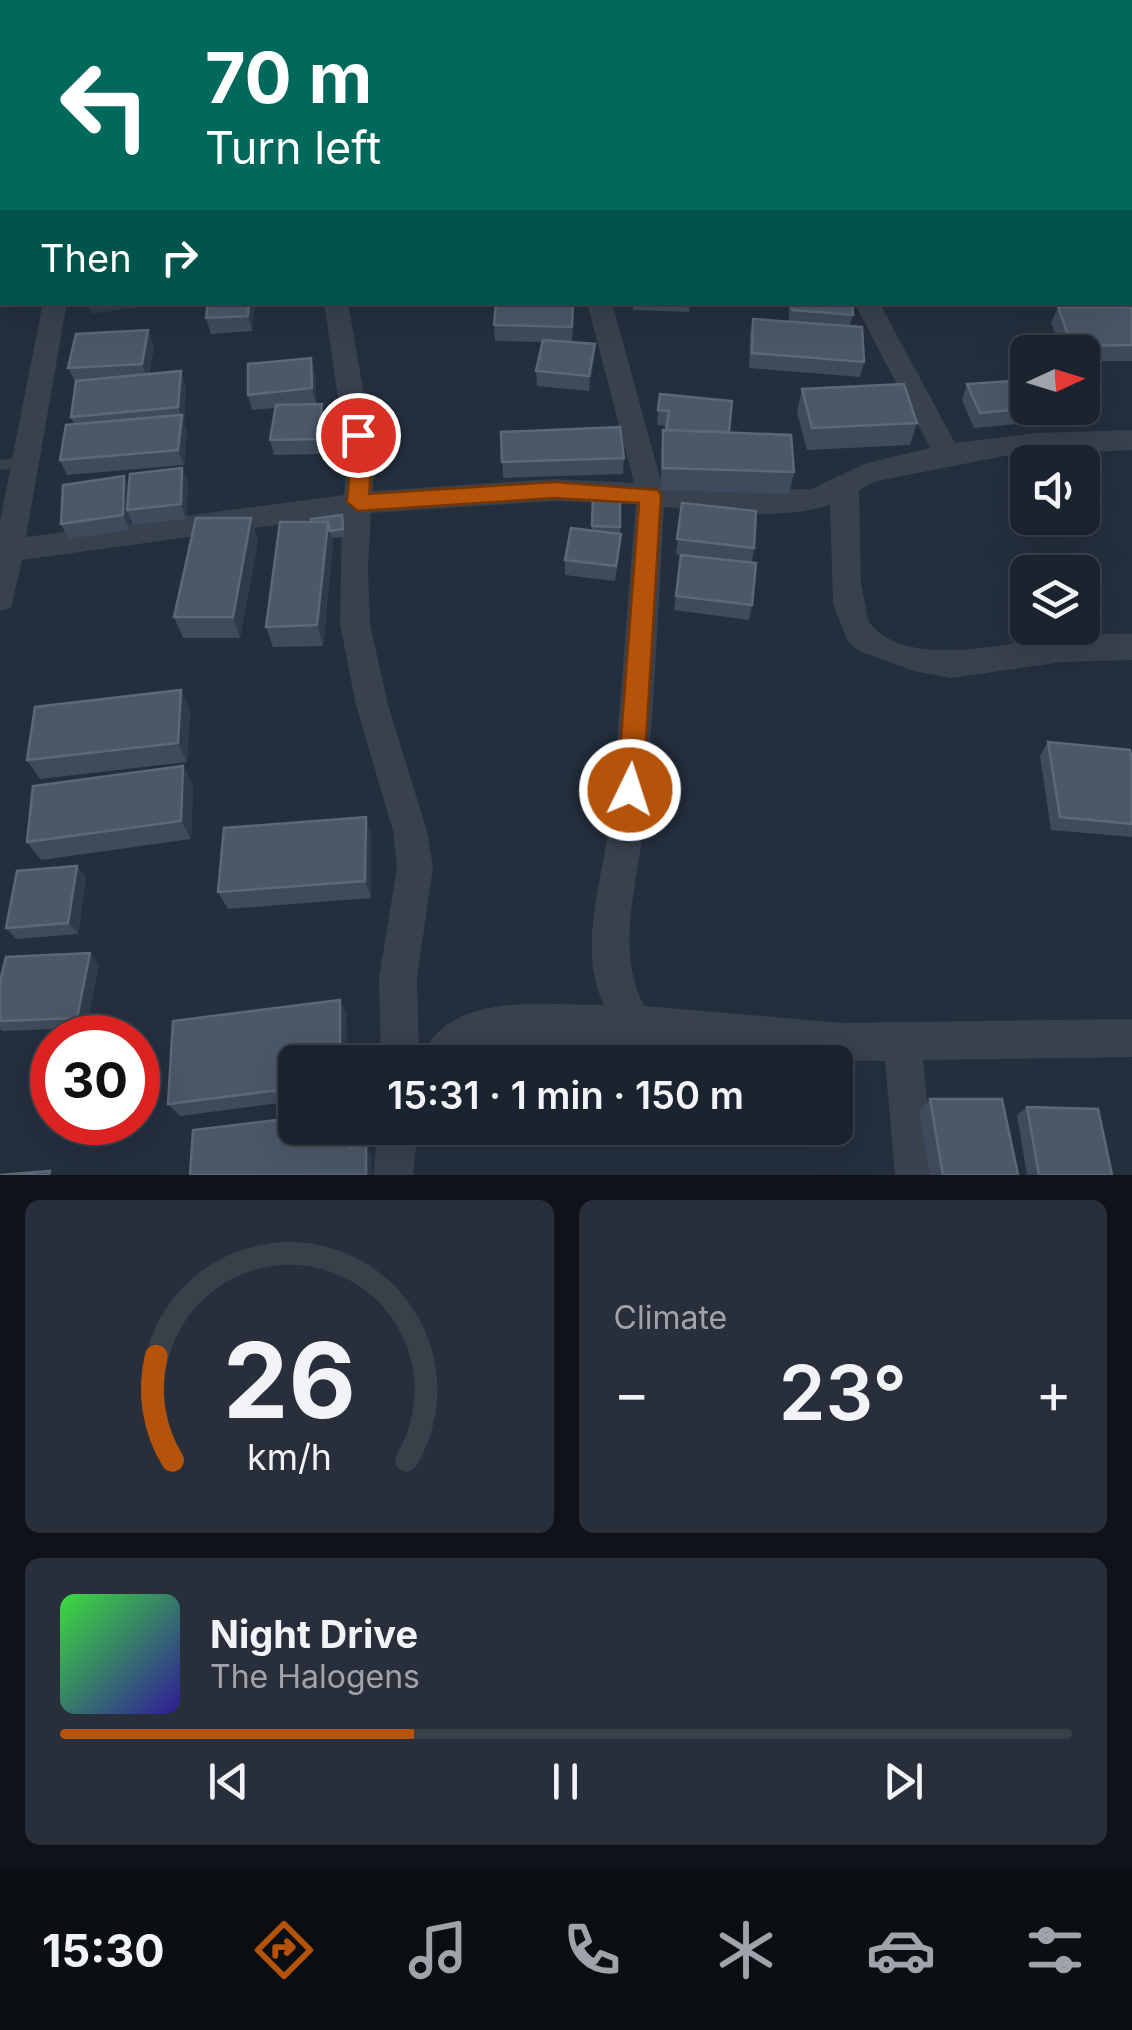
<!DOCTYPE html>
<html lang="en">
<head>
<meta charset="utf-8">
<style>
  :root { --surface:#1b232e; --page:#282f3a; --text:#f1f3f6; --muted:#a0a4aa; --line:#39404a; --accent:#b45309 }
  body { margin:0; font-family:Inter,sans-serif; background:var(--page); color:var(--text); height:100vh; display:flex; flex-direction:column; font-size:38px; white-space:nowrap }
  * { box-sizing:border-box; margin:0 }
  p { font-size:32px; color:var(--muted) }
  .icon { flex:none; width:55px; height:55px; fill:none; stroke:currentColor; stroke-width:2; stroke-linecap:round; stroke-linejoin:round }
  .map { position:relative; height:1175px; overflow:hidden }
  .drawer { display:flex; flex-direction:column; gap:25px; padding:25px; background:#0f1319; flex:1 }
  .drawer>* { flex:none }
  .guide { position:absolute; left:0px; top:0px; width:1132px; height:305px; box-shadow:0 10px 40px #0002,0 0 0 2px var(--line); background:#00695c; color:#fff; overflow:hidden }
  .needle { width:65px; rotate:86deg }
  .controls { position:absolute; left:1010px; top:335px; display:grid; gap:20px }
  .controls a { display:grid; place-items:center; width:90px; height:90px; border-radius:15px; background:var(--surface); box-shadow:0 10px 40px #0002,0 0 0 2px var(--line); font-size:50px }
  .speed { position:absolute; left:30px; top:1015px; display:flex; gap:20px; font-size:50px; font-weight:700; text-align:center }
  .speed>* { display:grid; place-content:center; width:130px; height:130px; border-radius:50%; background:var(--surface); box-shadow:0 10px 40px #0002,0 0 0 2px var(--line); line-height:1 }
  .speed .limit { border:15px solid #d22; background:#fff; color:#111 }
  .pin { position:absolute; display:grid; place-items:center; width:85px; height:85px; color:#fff; margin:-42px; border:5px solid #fff; border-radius:50%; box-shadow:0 2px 10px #0007 }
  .me { position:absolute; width:110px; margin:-55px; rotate:4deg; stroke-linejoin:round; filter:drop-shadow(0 0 8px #0008) }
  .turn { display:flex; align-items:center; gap:35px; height:210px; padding:0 40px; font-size:45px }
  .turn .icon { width:130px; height:130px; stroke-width:2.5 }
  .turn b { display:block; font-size:70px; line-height:85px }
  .then { display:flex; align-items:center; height:95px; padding:0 40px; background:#0003; gap:20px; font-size:38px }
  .big { font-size:75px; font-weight:600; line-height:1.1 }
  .drawer .widget { flex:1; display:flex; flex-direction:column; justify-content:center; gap:15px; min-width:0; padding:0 35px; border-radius:15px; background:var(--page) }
  .drawer .dial { align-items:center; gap:0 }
  .dial svg { height:260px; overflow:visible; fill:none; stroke:var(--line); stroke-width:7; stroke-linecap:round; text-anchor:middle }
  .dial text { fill:var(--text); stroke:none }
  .song { display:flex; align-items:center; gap:30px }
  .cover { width:120px; height:120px; border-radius:15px; background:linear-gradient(135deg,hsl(120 70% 55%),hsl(250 70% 35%)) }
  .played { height:10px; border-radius:5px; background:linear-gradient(90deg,var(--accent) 35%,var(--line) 35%) }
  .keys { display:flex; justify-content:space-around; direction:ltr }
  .heat { display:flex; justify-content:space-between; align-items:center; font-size:55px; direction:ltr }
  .drawer .tiles { flex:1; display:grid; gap:25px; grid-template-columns:1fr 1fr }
  .widget:last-child { grid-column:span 2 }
  .trip { position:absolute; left:278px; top:1045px; width:575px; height:100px; border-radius:15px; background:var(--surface); box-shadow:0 10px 40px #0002,0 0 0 2px var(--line); font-weight:600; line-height:100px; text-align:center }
  .menu { display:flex; height:160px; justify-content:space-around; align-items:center; background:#0b0e12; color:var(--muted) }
  .menu .icon { width:70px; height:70px }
  .menu .active { color:var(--accent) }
  .menu b { font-size:45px; color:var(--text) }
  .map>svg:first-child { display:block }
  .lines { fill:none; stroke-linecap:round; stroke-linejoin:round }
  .service { fill:#38414e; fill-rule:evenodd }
  .minor { fill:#38414e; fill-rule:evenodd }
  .wall { fill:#3f4b5c }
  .shaded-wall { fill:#2f3b4b }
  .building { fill:#4b5868; stroke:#5c6777; stroke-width:2.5 }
  .route { fill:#b45309; stroke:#753606; stroke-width:2.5 }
</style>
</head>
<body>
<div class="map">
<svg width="1132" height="1175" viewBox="0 0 1132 1175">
  <rect width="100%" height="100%" fill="#242f3e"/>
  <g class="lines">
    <path class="service" d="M 27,457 L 32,458 L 34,462 L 32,466 L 0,470 L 0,460 Z"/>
    <path class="minor" d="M 98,0 L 118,0 L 118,2 L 99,2 Z
      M 354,0 L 374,0 L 375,2 L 356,2 Z
      M 551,0 L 571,0 L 571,2 L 552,2 Z
      M 775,0 L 795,0 L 796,2 L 777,2 Z
      M 997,0 L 1017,0 L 1018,2 L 999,2 Z
      M 1130,17 L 1132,17 L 1132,29 L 1130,29 Z
      M 1130,246 L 1132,247 L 1132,266 L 1130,265 Z
      M 43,302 L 67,302 L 26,537 L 344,495 L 347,459 L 324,302 L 348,302 L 375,459 L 373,491 L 552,479 L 634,483 L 587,302 L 612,302 L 662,485 L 739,491 L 811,489 L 867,463 L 930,448 L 854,302 L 879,302 L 955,443 L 1036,433 L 1132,430 L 1132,450 L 1004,456 L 877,481 L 859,490 L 861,583 L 868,620 C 901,671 1006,643 1054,637 C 1080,634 1106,634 1132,634 L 1132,660 L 1063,662 L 951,678 L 914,671 L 859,651 L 848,642 L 833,604 L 830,505 C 778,521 718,511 664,507 C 658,611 654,715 644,819 C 639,882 614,947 644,1006 L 844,1023 L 1132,1019 L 1132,1057 L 923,1060 L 935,1175 L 895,1175 L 885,1061 L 844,1061 L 633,1043 L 501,1043 L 475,1051 L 464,1062 L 381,1062 L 379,978 L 397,867 L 393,831 L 356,705 L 340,624 L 342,516 L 22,560 L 11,608 L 0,611 L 0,521 ZM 552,501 L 636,504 C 627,609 620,713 610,817 C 604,878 576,947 604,1005 C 543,1005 448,990 419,1060 L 417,978 L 433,867 L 427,831 L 388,705 L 370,624 L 368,569 L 371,513 Z
      M 378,1128 L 418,1128 L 413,1175 L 373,1175 Z"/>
  </g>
  <path class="wall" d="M 279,0 L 321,0 L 320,2 L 279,2 Z
    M 400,0 L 445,0 L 445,2 L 400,2 Z
    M 580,0 L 664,0 L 663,2 L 580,2 Z
    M 679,0 L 764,0 L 763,2 L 679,2 Z
    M 903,0 L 996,0 L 996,2 L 905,2 Z
    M 0,160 L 2,160 L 2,269 L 0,269 Z
    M 1130,183 L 1132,183 L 1132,215 L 1130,212 Z
    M 255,302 L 252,331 L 211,334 L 206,318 Z
    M 574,302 L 572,342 L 594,360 L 589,391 L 537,386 L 536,371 L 542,342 L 495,341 L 494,325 Z
    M 634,302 L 690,302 L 689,312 L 633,310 Z
    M 789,302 L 852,302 L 853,315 L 850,326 L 864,362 L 860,377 L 749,368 L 750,334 L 753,319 L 789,322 Z
    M 1064,302 L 1124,302 L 1122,307 L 1132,307 L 1132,361 L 1082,361 L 1082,352 L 1062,352 L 1051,323 L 1058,307 L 1065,307 Z
    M 154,346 L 149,374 L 181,371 L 186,387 L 184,422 L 187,431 L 184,465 L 67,475 L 60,460 L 74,424 L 71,417 L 76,383 L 68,368 Z
    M 311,358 L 315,373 L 316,404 L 325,419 L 321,454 L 274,455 L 270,440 L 275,408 L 252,410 L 248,395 Z
    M 967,384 L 1024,409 L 1017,424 L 974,428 L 962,400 Z
    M 802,389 L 917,423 L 910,445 L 807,450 L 797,412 Z
    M 660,394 L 729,433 L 794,472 L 789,494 L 661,490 L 661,453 L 663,430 L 666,430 L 666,426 L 657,425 Z
    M 501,432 L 624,458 L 623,474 L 503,478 Z
    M 182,468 L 188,483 L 186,519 L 133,525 L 130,518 L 130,530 L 68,539 L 61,524 L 129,487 Z
    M 593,495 L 620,496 L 620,549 L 615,581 L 565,575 L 565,560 L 592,531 Z
    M 682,503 L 754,548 L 752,562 L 752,605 L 749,620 L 674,610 L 681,555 L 676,554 Z
    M 280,522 L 344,523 L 344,537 L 332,538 L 333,543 L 323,646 L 273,647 L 266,627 Z
    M 258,540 L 240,638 L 183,638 L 174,617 Z
    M 181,690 L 190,710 L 187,762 L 40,779 L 27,760 Z
    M 1048,742 L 1132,760 L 1132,837 L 1051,830 L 1040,756 Z
    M 183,766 L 193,785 L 191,839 L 41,860 L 27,842 Z
    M 371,835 L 371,898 L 228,909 L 218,892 Z
    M 77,866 L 86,878 L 78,934 L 16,939 L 6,928 Z
    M 99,964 L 86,1028 L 2,1031 L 0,1029 L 0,982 Z
    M 340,1000 L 346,1014 L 347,1062 L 295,1062 L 295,1101 L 180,1116 L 168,1104 Z
    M 930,1099 L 1018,1175 L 930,1175 L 919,1112 Z
    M 1027,1107 L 1112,1175 L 1027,1175 L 1017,1115 Z"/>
  <path class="shaded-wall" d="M 33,0 L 82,0 L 82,2 L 13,2 Z
    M 2,31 L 2,47 L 0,48 L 0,32 Z
    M 2,236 L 2,261 L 0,256 Z
    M 87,302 L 176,302 L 91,314 Z
    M 249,302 L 255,303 L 252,331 L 248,316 Z
    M 148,330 L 154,346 L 148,380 L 142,364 Z
    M 595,344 L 594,360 L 589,391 L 589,376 Z
    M 311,358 L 315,373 L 316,404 L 312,388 Z
    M 181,371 L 186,387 L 184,422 L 187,431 L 184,465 L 178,450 L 181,416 L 178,407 Z
    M 322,404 L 325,419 L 321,454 L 317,439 Z
    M 182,468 L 188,483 L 186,519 L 181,504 Z
    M 124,476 L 130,491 L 127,510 L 130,518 L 130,530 L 123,515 Z
    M 251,518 L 258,540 L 240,638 L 233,617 Z
    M 328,522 L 333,543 L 323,646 L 317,625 Z
    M 181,690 L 190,710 L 187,762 L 178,743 Z
    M 183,766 L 193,785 L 191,839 L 181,821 Z
    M 366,817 L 371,835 L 371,898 L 365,881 Z
    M 77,866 L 86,878 L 78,934 L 68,923 Z
    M 90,953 L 99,964 L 86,1028 L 77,1018 Z
    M 340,1000 L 346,1014 L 347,1062 L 340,1062 Z
    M 349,1128 L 355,1128 L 355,1158 L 349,1147 Z
    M 366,1145 L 372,1156 L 372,1175 L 366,1175 Z"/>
  <path class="building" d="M 0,0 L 33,0 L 0,4 Z
    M 142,0 L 178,0 L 178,2 L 141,2 Z
    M 608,0 L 663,0 L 663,2 Z
    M 854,0 L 889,0 L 890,2 L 855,2 Z
    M 916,0 L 961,0 L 926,2 L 917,2 Z
    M 0,11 L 2,11 L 2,31 L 0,32 Z
    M 1130,77 L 1132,77 L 1132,102 L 1130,102 Z
    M 0,160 L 2,160 L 2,185 L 0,185 Z
    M 0,198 L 2,198 L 2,222 L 0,222 Z
    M 0,228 L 2,228 L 0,248 Z
    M 208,302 L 249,302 L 248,316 L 206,318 Z
    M 496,302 L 573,302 L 572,327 L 494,325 Z
    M 792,302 L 852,302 L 853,315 L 792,310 Z
    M 1058,307 L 1132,307 L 1132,345 L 1072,346 Z
    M 753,319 L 862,327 L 864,362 L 752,353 Z
    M 148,330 L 142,364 L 68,368 L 76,334 Z
    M 543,340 L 595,344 L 589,376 L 536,371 Z
    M 311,358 L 312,388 L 248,395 L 248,364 Z
    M 181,371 L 178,407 L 71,417 L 76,381 Z
    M 1010,381 L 1024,409 L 980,413 L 967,384 Z
    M 904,384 L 917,423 L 812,428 L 802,389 Z
    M 660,394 L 732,401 L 729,432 L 666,430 L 669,411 L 658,410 Z
    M 322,404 L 317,439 L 270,440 L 276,405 Z
    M 182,415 L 178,450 L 60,460 L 66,425 Z
    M 620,427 L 624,458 L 502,462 L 501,432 Z
    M 663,430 L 791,435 L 794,472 L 663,468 Z
    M 182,468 L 181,504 L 127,510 L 130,474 Z
    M 124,476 L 123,515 L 61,524 L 63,485 Z
    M 593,495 L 620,496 L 620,527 L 592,526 Z
    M 682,503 L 756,511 L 754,548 L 677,539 Z
    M 342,515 L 343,529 L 330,531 L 328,522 L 312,522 L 311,519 Z
    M 196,518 L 251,518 L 233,617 L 174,617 Z
    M 280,522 L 328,522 L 317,625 L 266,627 Z
    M 571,528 L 621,534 L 616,566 L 565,560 Z
    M 681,555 L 756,563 L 752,605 L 676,596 Z
    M 181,690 L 178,743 L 27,760 L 35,707 Z
    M 1048,742 L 1130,750 L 1132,760 L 1132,824 L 1060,817 Z
    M 183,766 L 181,821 L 27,842 L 33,786 Z
    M 366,817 L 365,881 L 218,892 L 224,828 Z
    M 77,866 L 68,923 L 6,928 L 17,871 Z
    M 90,953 L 77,1018 L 0,1021 L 0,982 L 6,957 Z
    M 340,1000 L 340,1062 L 295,1062 L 295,1088 L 168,1104 L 173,1021 Z
    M 930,1099 L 1002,1099 L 1018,1175 L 943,1175 Z
    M 1027,1107 L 1098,1109 L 1112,1175 L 1039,1175 Z
    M 295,1118 L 295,1128 L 349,1128 L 349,1147 L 366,1145 L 366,1175 L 190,1175 L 193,1130 Z
    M 50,1171 L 49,1175 L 0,1175 Z"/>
  <path class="route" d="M 358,427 L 368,435 L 372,459 L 369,494 L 554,482 L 658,490 L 661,495 L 643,790 L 639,798 L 630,801 L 621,798 L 617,790 L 639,503 L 554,498 L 358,511 L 347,502 L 351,459 L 347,435 Z"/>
</svg>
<div class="controls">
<a><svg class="needle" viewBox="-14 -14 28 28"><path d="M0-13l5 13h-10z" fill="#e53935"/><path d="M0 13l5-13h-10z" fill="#a0a4aa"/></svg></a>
<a><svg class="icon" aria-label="sound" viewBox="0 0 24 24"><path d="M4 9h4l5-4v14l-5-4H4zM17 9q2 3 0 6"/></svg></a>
<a><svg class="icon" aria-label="layers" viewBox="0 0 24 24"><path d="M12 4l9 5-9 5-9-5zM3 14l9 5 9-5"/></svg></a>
</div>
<div class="speed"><div class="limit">30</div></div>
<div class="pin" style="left:358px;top:435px;background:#d93025"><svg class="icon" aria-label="arrive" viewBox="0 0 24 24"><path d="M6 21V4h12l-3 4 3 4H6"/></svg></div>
<svg class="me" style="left:630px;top:790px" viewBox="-20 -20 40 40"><circle r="17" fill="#b45309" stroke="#fff" stroke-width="3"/><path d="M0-11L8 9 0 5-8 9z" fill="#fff"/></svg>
<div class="trip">15:31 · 1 min · 150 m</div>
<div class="guide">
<div class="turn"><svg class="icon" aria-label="left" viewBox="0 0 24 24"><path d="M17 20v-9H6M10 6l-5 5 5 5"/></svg><div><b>70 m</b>Turn left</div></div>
<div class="then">Then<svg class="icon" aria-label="right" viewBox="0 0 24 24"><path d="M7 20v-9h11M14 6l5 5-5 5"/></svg></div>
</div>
</div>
<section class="drawer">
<div class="tiles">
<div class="widget dial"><svg viewBox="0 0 100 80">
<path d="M14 69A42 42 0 1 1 86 69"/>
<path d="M14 69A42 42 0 0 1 9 37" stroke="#b45309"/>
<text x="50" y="56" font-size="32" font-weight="700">26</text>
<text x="50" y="72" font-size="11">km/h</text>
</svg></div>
<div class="widget"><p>Climate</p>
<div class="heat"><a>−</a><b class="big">23°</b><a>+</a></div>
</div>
<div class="widget">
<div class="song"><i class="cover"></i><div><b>Night Drive</b><p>The Halogens</p></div></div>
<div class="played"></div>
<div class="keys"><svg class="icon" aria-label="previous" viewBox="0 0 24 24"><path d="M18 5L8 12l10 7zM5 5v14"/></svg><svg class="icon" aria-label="pause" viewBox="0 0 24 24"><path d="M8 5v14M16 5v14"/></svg><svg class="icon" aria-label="next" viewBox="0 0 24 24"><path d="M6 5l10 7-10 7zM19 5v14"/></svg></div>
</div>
</div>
</section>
<nav class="menu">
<b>15:30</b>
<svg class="icon active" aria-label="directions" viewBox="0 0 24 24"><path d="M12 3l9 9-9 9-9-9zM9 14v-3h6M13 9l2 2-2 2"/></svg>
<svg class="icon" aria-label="music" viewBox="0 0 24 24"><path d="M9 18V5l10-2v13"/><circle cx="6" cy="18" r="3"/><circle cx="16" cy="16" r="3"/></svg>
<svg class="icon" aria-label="phone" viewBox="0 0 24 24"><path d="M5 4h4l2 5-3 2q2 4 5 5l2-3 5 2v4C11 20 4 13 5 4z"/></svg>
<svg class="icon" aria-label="climate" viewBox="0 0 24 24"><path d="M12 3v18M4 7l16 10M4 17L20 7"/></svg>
<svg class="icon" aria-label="car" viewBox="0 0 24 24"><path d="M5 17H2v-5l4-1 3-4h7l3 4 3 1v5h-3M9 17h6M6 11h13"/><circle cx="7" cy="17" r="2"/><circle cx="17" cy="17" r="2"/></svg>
<svg class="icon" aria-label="filters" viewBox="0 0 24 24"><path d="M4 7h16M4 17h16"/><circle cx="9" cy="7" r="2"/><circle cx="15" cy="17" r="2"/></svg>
</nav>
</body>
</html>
